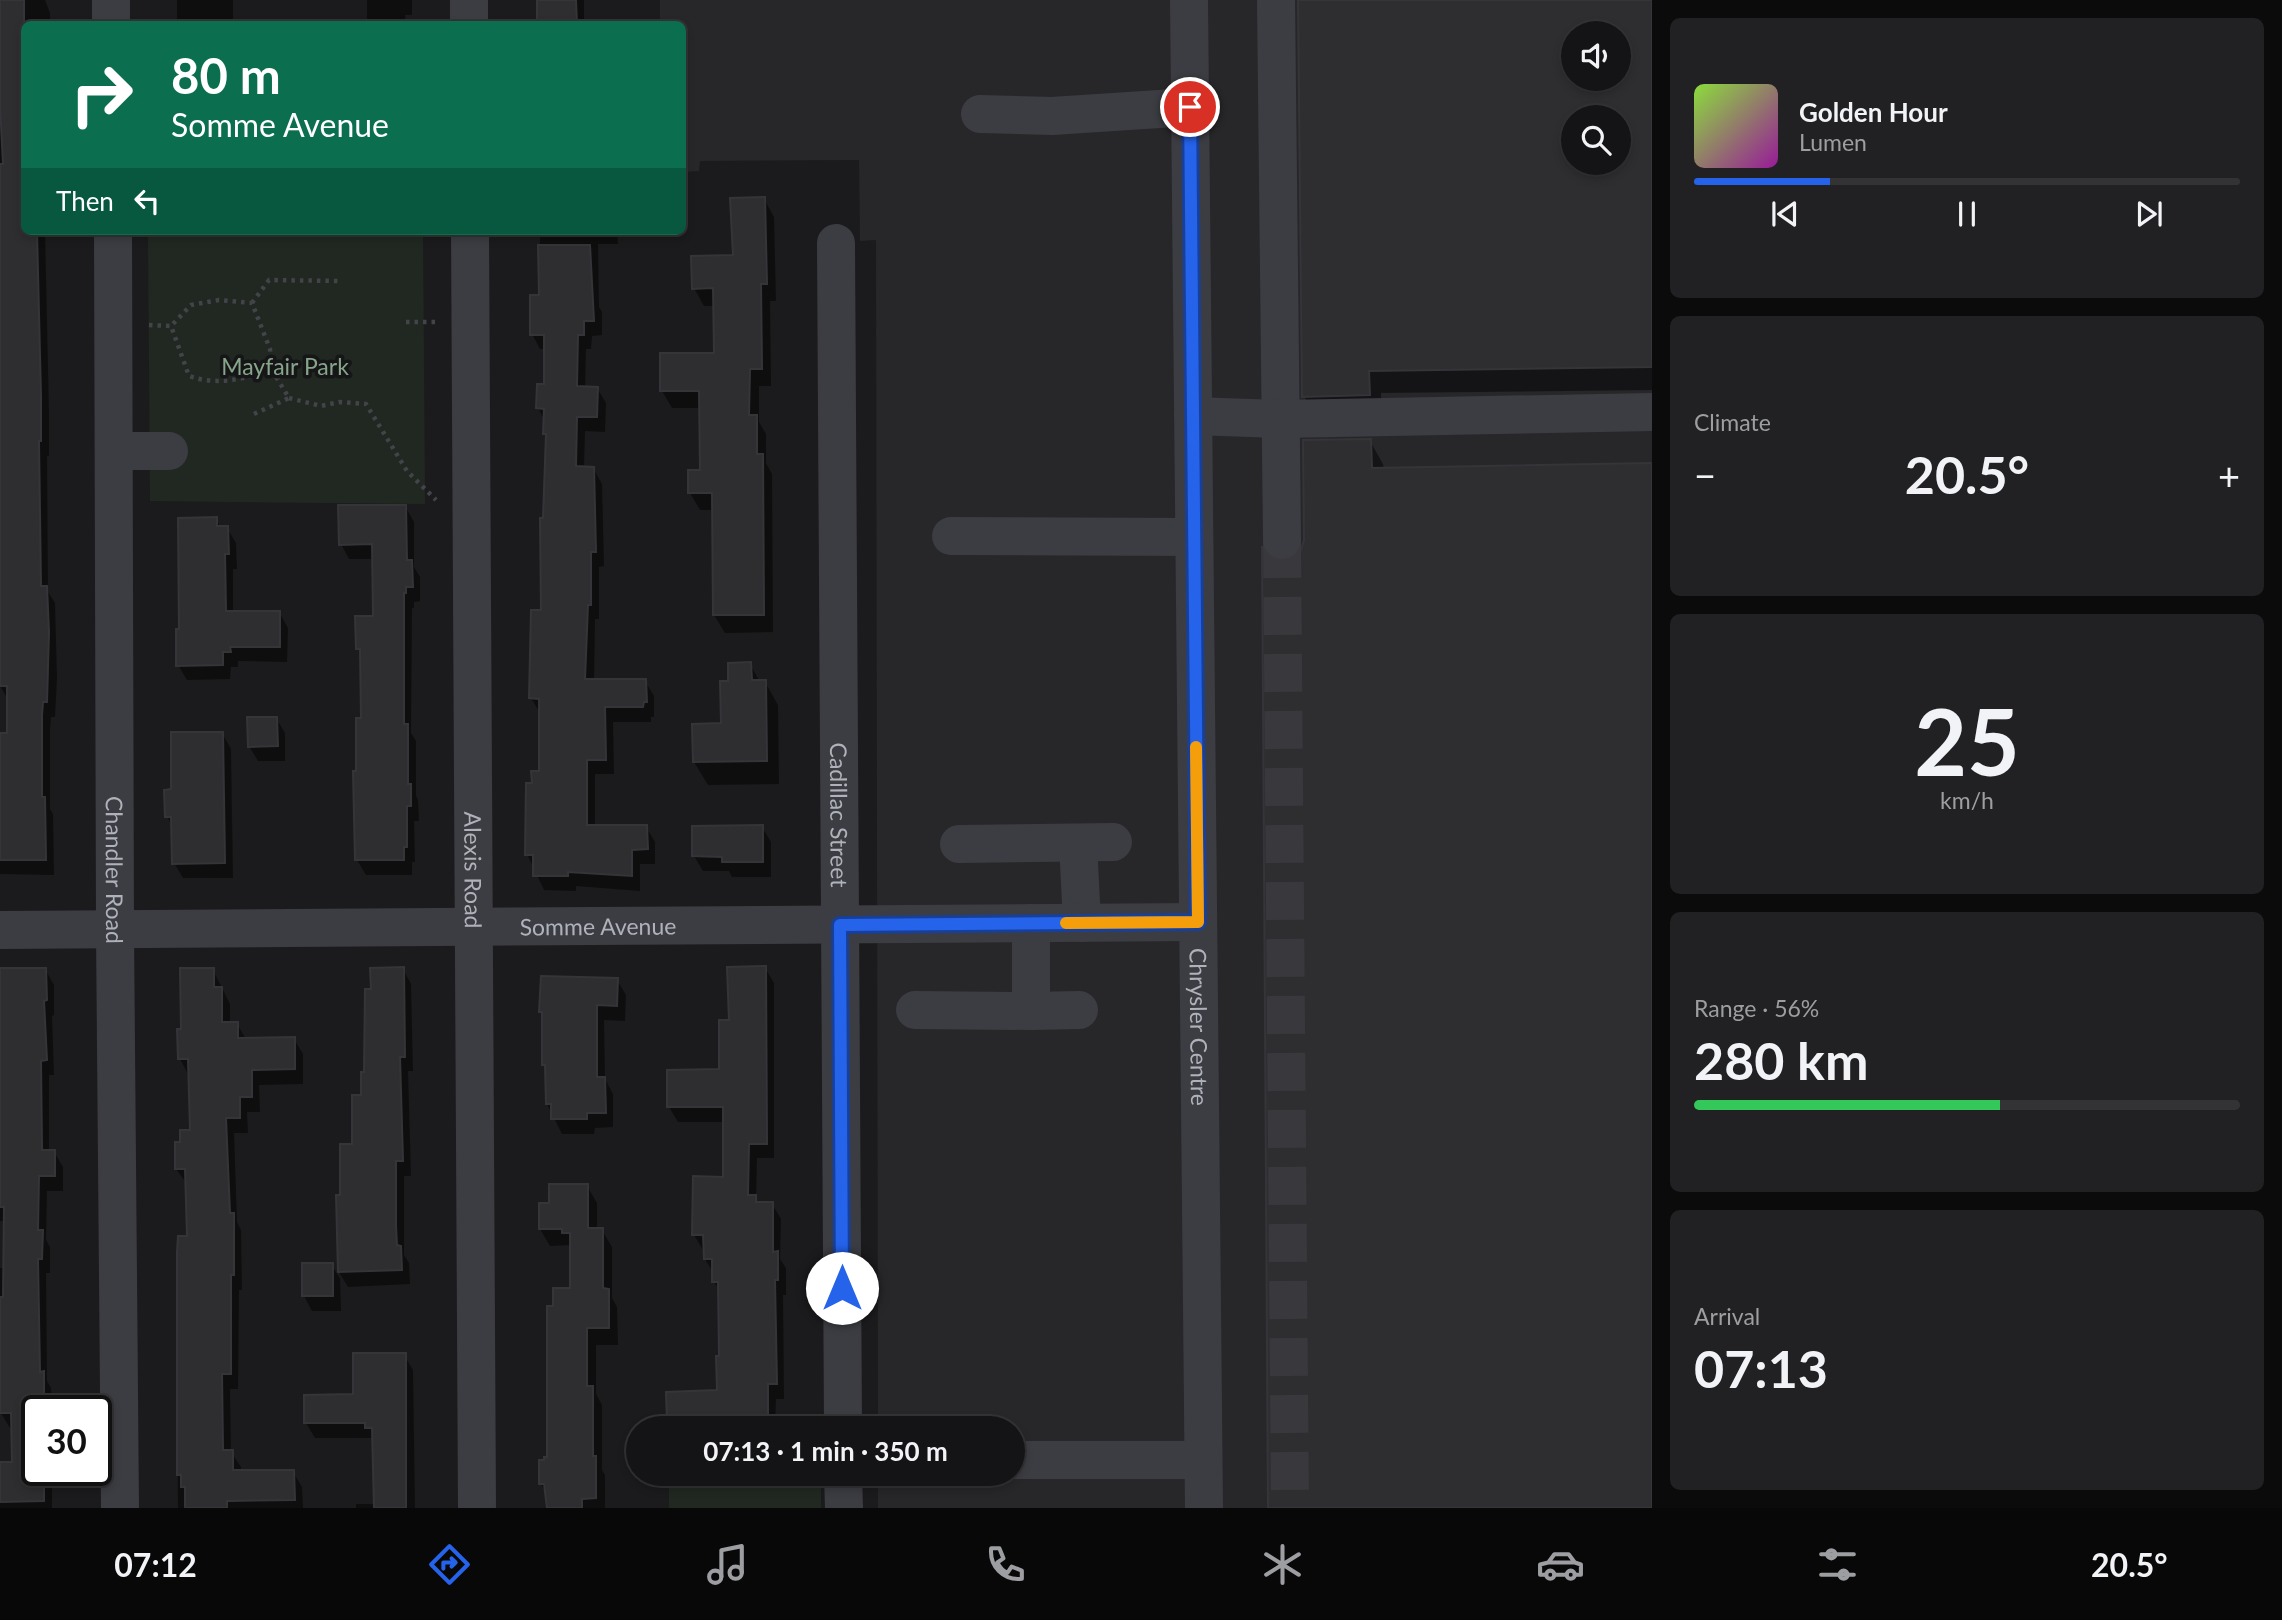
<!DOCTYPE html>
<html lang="en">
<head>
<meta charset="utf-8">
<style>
  :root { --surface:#141416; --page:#212123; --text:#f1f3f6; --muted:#9d9ea1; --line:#333335; --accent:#2563eb }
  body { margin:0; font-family:Lato,sans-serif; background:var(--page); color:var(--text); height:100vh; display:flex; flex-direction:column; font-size:26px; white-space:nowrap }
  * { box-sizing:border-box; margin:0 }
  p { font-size:23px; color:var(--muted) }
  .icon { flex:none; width:38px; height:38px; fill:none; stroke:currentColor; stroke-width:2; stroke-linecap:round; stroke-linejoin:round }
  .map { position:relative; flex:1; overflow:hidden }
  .drawer { display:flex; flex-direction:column; gap:18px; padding:18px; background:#0b0b0c; width:630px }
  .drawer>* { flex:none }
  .banner { position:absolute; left:21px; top:21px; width:665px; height:214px; border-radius:10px; box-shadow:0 4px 10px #0003,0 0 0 2px var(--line); background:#0b6e4f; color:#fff; overflow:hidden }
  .fabs { position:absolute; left:1561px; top:21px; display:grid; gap:14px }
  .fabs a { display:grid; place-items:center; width:70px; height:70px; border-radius:50%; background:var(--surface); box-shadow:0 4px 10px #0003,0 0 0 2px var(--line); font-size:35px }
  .speed { position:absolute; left:21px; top:1395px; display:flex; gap:14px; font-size:35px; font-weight:700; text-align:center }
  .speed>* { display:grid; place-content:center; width:91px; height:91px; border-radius:50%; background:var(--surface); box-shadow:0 4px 10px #0003,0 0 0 2px var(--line); line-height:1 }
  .speed .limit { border:4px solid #111; border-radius:10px; background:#fff; color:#111 }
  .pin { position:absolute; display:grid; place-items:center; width:60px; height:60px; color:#fff; margin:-30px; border:4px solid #fff; border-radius:50%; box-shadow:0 2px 7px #0007 }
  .me { position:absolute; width:77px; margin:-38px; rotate:0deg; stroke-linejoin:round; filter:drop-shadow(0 0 5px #0008) }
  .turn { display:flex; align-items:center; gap:24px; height:147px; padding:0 35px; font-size:32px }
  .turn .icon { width:91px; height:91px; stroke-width:2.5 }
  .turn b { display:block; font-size:49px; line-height:60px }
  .then { display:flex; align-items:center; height:66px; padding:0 35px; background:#0003; gap:14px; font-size:26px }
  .big { font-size:52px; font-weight:700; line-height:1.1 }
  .drawer .tile { flex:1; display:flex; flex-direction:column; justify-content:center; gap:10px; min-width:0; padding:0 24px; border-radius:10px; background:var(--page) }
  .drawer .dial { align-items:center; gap:0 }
  .dial b { font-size:91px; line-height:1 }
  .song { display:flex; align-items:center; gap:21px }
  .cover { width:84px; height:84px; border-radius:10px; background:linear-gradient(135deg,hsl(90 70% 55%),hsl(300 70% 35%)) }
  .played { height:7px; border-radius:4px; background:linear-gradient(90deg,var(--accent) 25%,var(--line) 25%) }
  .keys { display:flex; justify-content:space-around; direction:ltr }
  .heat { display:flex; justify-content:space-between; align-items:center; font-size:38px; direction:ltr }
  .charge { height:10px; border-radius:5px; background:linear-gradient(90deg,#34c759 56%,var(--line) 0) }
  .trip { position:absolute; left:626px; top:1416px; width:399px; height:70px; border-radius:35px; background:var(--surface); box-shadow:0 4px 10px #0003,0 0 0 2px var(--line); font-weight:700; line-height:70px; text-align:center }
  .tabs { display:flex; height:112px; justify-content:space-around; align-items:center; background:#080809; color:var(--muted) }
  .tabs .icon { width:49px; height:49px }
  .tabs .active { color:var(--accent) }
  .tabs b { font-size:32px; color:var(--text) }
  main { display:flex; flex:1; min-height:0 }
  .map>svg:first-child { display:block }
  .built { fill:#27272a; fill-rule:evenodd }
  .green { fill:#212822 }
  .shadow { fill:#0007; fill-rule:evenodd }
  .building { fill:#2e2e31; stroke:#353539; stroke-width:2; fill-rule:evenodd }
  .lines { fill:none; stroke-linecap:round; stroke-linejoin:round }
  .minor-tunnel { stroke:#39393d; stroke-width:38; stroke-dasharray:38 19; stroke-linecap:butt }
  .path { stroke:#424449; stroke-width:4.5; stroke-dasharray:3.5 5; stroke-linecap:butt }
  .minor { stroke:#3c3d42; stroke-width:38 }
  .route-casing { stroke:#184099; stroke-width:18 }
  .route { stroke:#2563eb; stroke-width:12 }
  .slow { stroke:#f59e0b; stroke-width:12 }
  .labels { text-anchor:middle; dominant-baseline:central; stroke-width:7; stroke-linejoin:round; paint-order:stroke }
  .park-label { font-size:23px; fill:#87a58a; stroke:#161618 }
  .street-label { font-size:23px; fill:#afb2bb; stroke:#161618 }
</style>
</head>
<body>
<main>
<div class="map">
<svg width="1652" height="1508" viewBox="0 0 1652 1508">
  <rect width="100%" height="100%" fill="#1b1b1d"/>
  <path class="built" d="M 660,0 L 1652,0 L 1652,1508 L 878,1508 L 878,1474 L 1013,1474 L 1013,1428 L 878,1428 L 876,240 L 860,241 L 859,160 L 700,161 L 699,171 L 683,172 L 682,24 L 660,24 ZM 1573,33 L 1619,33 L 1619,79 L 1573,79 ZM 1573,117 L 1619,117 L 1619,163 L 1573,163 Z"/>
  <path class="green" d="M 148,231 L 423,231 L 425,504 L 150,501 Z
    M 669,1474 L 821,1474 L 821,1508 L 669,1508 Z"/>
  <path class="shadow" d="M 0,0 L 45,0 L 50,13 L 50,24 L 24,24 L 24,231 L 45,231 L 49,413 L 49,456 L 47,456 L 48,592 L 55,603 L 57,678 L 55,717 L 51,717 L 50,731 L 50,809 L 53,814 L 54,875 L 0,874 L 0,735 L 8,735 L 9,701 L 0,686 Z
    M 177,0 L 233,0 L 233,24 L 177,24 Z
    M 367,0 L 412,0 L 412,15 L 405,15 L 406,24 L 367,24 Z
    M 537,0 L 584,0 L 584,23 L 587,24 L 539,24 Z
    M 1300,0 L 1652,0 L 1652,390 L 1381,393 L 1382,418 L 1317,419 L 1304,396 ZM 1573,33 L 1619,33 L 1619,79 L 1573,79 ZM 1573,117 L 1619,117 L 1619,163 L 1573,163 Z
    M 764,199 L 774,217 L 776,301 L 770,301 L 771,386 L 759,386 L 759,422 L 766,434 L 766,463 L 772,474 L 773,632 L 725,633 L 714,615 L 714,510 L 700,510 L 690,493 L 702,472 L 701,408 L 672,408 L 662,391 L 715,354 L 715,306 L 704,306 L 694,288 L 734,257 Z
    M 540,231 L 617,231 L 618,244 L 598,244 L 599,307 L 602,312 L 602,335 L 592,336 L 591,349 L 586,349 L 585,388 L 597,388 L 606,403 L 605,432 L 585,431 L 584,468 L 593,468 L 602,484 L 604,566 L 599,567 L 599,619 L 595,619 L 594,681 L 645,681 L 654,696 L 654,717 L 651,717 L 651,722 L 613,722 L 614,774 L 595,774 L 595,827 L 646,827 L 655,842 L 655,864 L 640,864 L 640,891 L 576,886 L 576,891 L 544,890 L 527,854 L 533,785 L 541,773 L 540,713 L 531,698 L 543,612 L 547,438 L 545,434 L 545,421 L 538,408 L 546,386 L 546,349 L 540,349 L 532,334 L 540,297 Z
    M 1370,441 L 1383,464 L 1384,469 L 1652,465 L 1652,1508 L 1270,1508 L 1270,560 L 1282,564 L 1293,561 L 1303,551 L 1306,540 Z
    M 405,506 L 414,522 L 414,567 L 420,577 L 420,601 L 414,602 L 414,608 L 412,608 L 411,733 L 416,741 L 416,796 L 418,800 L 419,821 L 414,821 L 415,862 L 412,862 L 412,875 L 366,875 L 357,860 L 358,772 L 363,719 L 361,655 L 358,649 L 375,617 L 374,559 L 349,559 L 341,544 Z
    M 216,519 L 221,528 L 227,528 L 236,543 L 237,569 L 233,569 L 233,613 L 279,612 L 288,628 L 287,662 L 238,661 L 238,667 L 231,667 L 230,679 L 187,680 L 178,665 L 181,631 Z
    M 750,664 L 760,682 L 765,682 L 778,705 L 779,784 L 708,785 L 694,762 L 723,725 L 730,682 Z
    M 276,718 L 285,733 L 285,761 L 258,761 L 249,746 Z
    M 222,733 L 231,749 L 233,878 L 183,878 L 174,863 L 173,828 L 167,816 L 173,791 Z
    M 762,827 L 771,842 L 771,877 L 732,877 L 729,871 L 703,871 L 694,856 Z
    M 765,968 L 774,983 L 774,1158 L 757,1158 L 756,1199 L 759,1204 L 772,1204 L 781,1219 L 780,1259 L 786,1268 L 786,1295 L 783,1295 L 784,1399 L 776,1399 L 775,1428 L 672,1428 L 668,1421 L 718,1392 L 721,1358 L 720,1291 L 714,1282 L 714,1274 L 705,1259 L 705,1250 L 703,1250 L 694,1235 L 724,1178 L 725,1122 L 678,1122 L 669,1107 L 669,1071 L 721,1071 L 730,1022 Z
    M 45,969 L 54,985 L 54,1015 L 52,1016 L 54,1075 L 49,1075 L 49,1152 L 54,1152 L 63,1167 L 63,1191 L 47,1191 L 46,1240 L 50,1247 L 50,1273 L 46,1273 L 47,1381 L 51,1388 L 52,1410 L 37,1410 L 37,1470 L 52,1470 L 52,1508 L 0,1508 L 0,1464 L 14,1464 L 13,1428 L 10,1428 L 1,1413 L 0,1400 L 0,1268 L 5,1268 L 6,1221 L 0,1221 L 0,970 Z
    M 403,969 L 411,984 L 413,1071 L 408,1071 L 411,1176 L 404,1176 L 404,1255 L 409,1263 L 410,1284 L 348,1287 L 340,1274 L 341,1311 L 312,1311 L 304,1296 L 332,1265 L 340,1279 L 338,1197 L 342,1197 L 363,1096 L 373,991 Z
    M 213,970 L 230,1004 L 230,1024 L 237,1024 L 246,1039 L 294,1039 L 303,1054 L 303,1084 L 259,1085 L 260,1112 L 247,1112 L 248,1133 L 234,1133 L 237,1222 L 241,1230 L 242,1290 L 239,1290 L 238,1389 L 230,1389 L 231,1452 L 241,1467 L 241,1472 L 293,1472 L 302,1487 L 303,1508 L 178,1508 L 177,1399 L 188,1238 L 187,1184 L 176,1169 L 182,1144 L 192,1132 L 188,1074 L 180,1059 L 183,1031 Z
    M 617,980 L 626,995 L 625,1021 L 604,1020 L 605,1079 L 613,1094 L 613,1127 L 595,1128 L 594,1134 L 562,1134 L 547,1104 L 544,1016 L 541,1011 Z
    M 587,1186 L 597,1203 L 597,1230 L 602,1230 L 612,1247 L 612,1298 L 617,1307 L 618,1345 L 596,1345 L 596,1394 L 602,1405 L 602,1470 L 605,1475 L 605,1508 L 549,1508 L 546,1493 L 541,1484 L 549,1458 L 555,1308 L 571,1290 L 571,1245 L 550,1246 L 540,1229 L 551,1205 Z
    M 404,1355 L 413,1370 L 415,1508 L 356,1508 L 356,1504 L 376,1504 L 373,1438 L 315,1438 L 306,1423 L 355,1396 Z"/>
  <path class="building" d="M 0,0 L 24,0 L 24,231 L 37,231 L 41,396 L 41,441 L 39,441 L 41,586 L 47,586 L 49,632 L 47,702 L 43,702 L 42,715 L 42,797 L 45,797 L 46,860 L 0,860 L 0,733 L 7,733 L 7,686 L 0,686 L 0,164 L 3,164 L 0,106 Z
    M 537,0 L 576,0 L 577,24 L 537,24 Z
    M 1298,0 L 1652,0 L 1652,367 L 1369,371 L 1370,395 L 1302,397 ZM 1573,33 L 1619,33 L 1619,79 L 1573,79 ZM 1573,117 L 1619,117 L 1619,163 L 1573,163 Z
    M 765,197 L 767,284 L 761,284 L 762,369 L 750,369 L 749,415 L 757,415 L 757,454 L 763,454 L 764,615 L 713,615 L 712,493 L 688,493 L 688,470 L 700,470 L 699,391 L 660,391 L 660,353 L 714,353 L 713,288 L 692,289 L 691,256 L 733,255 L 730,198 Z
    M 538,245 L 590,245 L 594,321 L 584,321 L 584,335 L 578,335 L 577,386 L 598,387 L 597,417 L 577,417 L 576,466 L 594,467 L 596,552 L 591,552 L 591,605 L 588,605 L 585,679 L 646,679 L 647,702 L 644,702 L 643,707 L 605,707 L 606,760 L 587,760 L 587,825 L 647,825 L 648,849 L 632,850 L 632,876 L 568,872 L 568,876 L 533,876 L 533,855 L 525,855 L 526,783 L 532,783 L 531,771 L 539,771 L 539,699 L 529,698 L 531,610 L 541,610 L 540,518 L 543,518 L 546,434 L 543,434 L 544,409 L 536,408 L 537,384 L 544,384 L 544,335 L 530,335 L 530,295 L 539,295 Z
    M 1371,439 L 1372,468 L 1652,463 L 1652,1508 L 1268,1508 L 1262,546 L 1264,552 L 1271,559 L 1282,562 L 1293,559 L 1301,550 L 1304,540 L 1303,440 Z
    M 338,505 L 406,505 L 407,560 L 412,560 L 413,587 L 406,587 L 406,593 L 404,593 L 404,724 L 408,724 L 408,784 L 411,784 L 411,806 L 407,806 L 407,847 L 404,847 L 404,860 L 355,860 L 353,771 L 356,771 L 356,718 L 361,718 L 360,649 L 356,649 L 355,616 L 373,616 L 372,544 L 339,545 Z
    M 217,517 L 217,526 L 228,526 L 229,554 L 225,554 L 226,611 L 280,611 L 280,647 L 230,647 L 231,652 L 223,652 L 223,665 L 176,666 L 176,629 L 179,629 L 178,518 Z
    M 751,662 L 752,680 L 766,680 L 767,761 L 693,762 L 692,724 L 721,723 L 720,681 L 728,681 L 728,663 Z
    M 247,717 L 277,717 L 278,746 L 248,747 Z
    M 171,732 L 223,732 L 225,863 L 172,864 L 171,817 L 165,817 L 164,790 L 171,789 Z
    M 763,825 L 763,862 L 722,862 L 722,857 L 692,856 L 692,826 Z
    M 766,966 L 767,1144 L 749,1144 L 748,1195 L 756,1195 L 756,1202 L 773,1202 L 773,1252 L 778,1251 L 778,1280 L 775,1280 L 777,1384 L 768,1384 L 768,1428 L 716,1428 L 716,1420 L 667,1422 L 666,1392 L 717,1390 L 716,1356 L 719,1356 L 718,1282 L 712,1282 L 712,1259 L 704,1259 L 703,1235 L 692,1235 L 693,1176 L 723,1177 L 723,1107 L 667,1107 L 667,1070 L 719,1069 L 719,1020 L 729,1020 L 727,967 Z
    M 404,967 L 405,1057 L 400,1057 L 403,1161 L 396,1161 L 396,1226 L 397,1245 L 401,1246 L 402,1270 L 338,1272 L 336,1195 L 340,1195 L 340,1144 L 352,1144 L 352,1095 L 361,1095 L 361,1072 L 364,1072 L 365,989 L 371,989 L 370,968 Z
    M 0,968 L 46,968 L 47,1000 L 44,1001 L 47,1060 L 41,1061 L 42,1150 L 55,1150 L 55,1176 L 39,1176 L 38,1230 L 43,1230 L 42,1259 L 38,1259 L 40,1372 L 44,1371 L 44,1410 L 37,1410 L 37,1470 L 44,1470 L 44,1501 L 0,1502 L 0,1462 L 12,1462 L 11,1413 L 0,1413 L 0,1297 L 3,1297 L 4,1207 L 0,1207 Z
    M 180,968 L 214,968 L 214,987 L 222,987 L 222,1022 L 238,1022 L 238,1038 L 295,1037 L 295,1069 L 252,1070 L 252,1097 L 240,1097 L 240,1118 L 226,1118 L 230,1213 L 234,1213 L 234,1275 L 231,1275 L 231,1374 L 222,1374 L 223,1450 L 233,1450 L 233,1470 L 294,1470 L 295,1500 L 227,1501 L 227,1508 L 185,1508 L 185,1487 L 181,1487 L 181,1475 L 177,1475 L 177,1252 L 178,1236 L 187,1236 L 185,1169 L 175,1169 L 175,1142 L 180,1142 L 180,1130 L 190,1130 L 188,1059 L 178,1059 L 177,1029 L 181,1029 Z
    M 541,976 L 618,978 L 617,1006 L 597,1005 L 597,1077 L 605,1077 L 606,1113 L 587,1113 L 587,1119 L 551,1119 L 551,1104 L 546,1104 L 545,1065 L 542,1065 L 542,1012 L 539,1012 Z
    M 549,1184 L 588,1184 L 588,1228 L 603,1228 L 603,1288 L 609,1289 L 609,1328 L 587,1328 L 587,1386 L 593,1386 L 593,1456 L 596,1456 L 596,1498 L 582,1499 L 582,1508 L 547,1508 L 544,1484 L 539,1484 L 539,1460 L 544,1460 L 544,1457 L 547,1457 L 547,1306 L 553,1306 L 553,1288 L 570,1288 L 570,1233 L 562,1233 L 562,1229 L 539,1229 L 539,1203 L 549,1203 Z
    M 302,1263 L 333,1263 L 333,1296 L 302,1296 Z
    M 353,1353 L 406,1353 L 406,1508 L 374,1508 L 372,1428 L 365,1428 L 365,1423 L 304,1423 L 304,1395 L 353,1394 Z"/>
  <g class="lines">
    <path class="minor-tunnel" d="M 1282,540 L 1290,1508"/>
    <path class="path" d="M 252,303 L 269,280 L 338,281
      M 406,322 L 435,322
      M 149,325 L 171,326 L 189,376 C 217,386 244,379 272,370 L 270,349 L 252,303 L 219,300 L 191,305 L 171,326
      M 289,398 L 321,406 L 340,402 L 366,404 L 407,471 L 436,500
      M 254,414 L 289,398 L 272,370"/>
    <g class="minor">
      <path d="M 111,0 L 111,24"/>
      <path d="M 469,0 L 469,24"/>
      <path id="s1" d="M 1189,0 L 1204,1508"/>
      <path d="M 1276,0 L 1282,540"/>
      <path d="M 980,114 L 1052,116 L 1190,107"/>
      <path id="s2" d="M 113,231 L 115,930 L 120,1508"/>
      <path id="s3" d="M 470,231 L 477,1508"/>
      <path id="s4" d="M 836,243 L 843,1428"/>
      <path d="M 1193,416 L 1281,419 L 1652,412"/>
      <path d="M 114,451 L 169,451"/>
      <path d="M 951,536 L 1194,537"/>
      <path d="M 1078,843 L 1082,923"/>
      <path d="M 959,844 L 1113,842"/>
      <path d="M 1031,923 L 1031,1011 L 1079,1010"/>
      <path id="s5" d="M 0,930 L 1198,922"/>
      <path d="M 915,1010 L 1031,1011"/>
      <path d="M 1013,1460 L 1203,1460"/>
      <path d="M 843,1474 L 844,1508"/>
    </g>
  </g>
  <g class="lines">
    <defs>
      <path id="route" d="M 842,1288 L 840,925 L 1198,922 L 1190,107"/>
    </defs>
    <use href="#route" class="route-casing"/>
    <use href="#route" class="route"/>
    <path class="slow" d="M 1066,923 L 1198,922 L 1196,747"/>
  </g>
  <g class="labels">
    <g class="park-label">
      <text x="285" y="366">Mayfair Park</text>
    </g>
    <g class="street-label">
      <text stroke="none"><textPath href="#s4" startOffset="572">Cadillac Street</textPath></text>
      <text stroke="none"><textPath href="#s2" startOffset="639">Chandler Road</textPath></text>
      <text stroke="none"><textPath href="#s3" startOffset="639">Alexis Road</textPath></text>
      <text stroke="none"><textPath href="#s5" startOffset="598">Somme Avenue</textPath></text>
      <text stroke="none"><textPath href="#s1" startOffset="1027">Chrysler Centre</textPath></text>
    </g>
  </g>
</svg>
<div class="fabs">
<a><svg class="icon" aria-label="sound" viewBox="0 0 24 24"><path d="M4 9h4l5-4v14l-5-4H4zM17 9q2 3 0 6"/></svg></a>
<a><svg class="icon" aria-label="search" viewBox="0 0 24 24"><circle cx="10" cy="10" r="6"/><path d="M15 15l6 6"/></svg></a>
</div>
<div class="speed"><div class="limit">30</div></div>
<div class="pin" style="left:1190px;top:107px;background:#d93025"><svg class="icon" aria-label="arrive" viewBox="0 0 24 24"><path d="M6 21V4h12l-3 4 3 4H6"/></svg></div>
<svg class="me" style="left:842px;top:1288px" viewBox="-20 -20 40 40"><circle r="19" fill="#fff"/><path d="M0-13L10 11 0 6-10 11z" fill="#2563eb"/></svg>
<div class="trip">07:13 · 1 min · 350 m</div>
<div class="banner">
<div class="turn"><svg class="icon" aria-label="right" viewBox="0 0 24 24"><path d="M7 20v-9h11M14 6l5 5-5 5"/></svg><div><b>80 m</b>Somme Avenue</div></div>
<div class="then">Then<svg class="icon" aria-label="left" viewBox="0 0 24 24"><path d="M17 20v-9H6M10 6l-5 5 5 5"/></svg></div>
</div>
</div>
<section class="drawer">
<div class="tile">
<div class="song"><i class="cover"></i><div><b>Golden Hour</b><p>Lumen</p></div></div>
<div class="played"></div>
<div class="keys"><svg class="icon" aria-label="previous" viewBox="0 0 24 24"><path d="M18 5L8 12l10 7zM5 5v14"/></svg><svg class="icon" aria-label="pause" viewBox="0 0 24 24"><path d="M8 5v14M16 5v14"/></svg><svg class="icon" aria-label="next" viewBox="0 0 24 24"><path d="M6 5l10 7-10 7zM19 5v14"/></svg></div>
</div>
<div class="tile"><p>Climate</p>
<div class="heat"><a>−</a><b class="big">20.5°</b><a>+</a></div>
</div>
<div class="tile dial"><b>25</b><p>km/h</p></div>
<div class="tile"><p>Range · 56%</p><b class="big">280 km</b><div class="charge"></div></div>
<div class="tile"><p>Arrival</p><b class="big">07:13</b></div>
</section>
</main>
<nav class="tabs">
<b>07:12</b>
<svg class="icon active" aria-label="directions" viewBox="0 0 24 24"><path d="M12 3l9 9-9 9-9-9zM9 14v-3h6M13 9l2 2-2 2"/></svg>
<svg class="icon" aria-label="music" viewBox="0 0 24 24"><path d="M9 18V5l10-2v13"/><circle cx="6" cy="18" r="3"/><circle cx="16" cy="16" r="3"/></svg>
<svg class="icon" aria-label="phone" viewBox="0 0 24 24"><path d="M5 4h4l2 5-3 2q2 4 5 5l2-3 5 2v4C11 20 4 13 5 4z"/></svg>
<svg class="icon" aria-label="climate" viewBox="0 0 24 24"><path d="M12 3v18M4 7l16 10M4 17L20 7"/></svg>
<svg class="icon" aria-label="car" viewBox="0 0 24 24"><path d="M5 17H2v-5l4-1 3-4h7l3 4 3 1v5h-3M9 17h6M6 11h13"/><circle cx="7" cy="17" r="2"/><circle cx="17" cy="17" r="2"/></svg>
<svg class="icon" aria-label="filters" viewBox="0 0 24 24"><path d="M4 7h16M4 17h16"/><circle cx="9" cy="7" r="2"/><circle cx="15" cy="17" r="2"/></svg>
<b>20.5°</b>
</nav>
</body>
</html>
